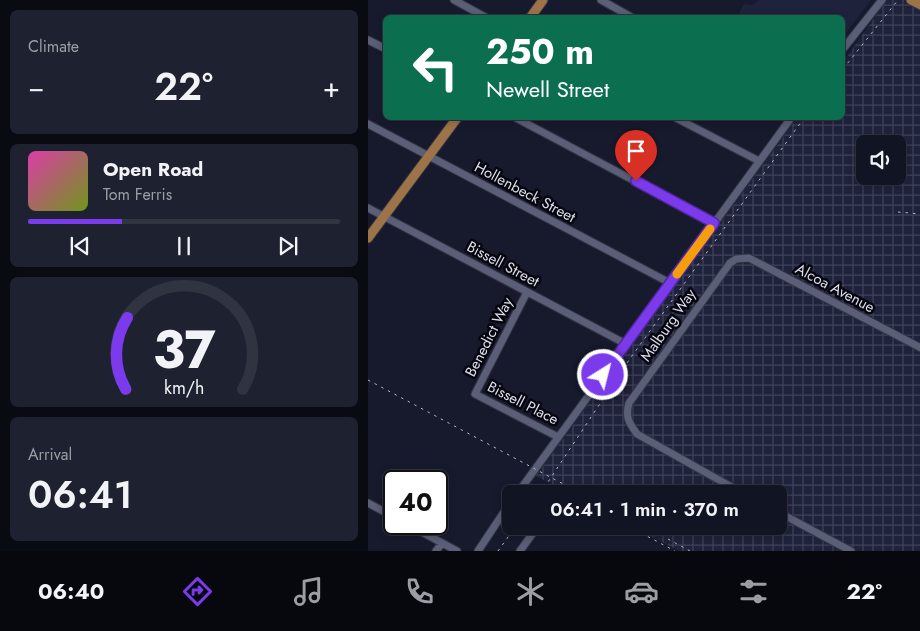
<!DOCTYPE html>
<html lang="en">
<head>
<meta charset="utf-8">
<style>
  :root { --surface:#111422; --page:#1e212f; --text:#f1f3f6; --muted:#9c9ea5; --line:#303340; --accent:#7c3aed }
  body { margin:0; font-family:Jost,sans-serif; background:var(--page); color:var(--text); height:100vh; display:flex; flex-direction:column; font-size:19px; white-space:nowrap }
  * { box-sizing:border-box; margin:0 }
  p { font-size:16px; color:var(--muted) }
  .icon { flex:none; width:28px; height:28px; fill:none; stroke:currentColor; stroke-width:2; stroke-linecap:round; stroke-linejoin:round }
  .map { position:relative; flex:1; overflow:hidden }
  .side { display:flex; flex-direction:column; gap:10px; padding:10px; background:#090b13; width:368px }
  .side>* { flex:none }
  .banner { position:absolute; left:15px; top:15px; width:462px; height:105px; border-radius:8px; box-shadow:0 2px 8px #0003,0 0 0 1px var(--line); background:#0b6e4f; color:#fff; overflow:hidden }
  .controls { position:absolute; left:488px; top:135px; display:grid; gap:10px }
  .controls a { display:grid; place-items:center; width:50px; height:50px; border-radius:8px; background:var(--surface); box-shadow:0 2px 8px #0003,0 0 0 1px var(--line); font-size:25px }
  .speed { position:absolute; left:15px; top:470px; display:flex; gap:10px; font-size:25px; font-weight:700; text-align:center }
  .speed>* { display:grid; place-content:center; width:65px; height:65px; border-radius:50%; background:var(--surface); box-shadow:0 2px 8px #0003,0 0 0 1px var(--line); line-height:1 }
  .speed .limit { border:2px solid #111; border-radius:8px; background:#fff; color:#111 }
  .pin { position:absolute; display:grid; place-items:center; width:42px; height:42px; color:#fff; margin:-51px -21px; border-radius:50% 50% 50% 0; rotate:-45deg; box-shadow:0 0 5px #0007 }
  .pin .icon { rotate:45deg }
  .me { position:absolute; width:55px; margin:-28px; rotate:36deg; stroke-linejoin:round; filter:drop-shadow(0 0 4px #0008) }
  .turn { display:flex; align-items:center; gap:18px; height:105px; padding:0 20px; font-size:22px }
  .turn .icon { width:65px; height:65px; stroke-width:2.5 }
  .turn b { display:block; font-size:35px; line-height:42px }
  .big { font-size:38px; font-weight:600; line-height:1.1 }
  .side .tile { flex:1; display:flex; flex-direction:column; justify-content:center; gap:8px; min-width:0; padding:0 18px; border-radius:8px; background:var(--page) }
  .side .dial { align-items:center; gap:0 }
  .dial svg { height:130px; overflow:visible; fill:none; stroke:var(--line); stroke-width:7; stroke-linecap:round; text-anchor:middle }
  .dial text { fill:var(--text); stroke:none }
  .song { display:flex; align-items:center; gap:15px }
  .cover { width:60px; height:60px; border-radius:8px; background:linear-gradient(135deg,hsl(320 70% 55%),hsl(80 70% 35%)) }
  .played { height:5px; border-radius:2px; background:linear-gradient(90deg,var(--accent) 30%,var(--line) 30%) }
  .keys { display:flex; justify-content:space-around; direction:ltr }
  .heat { display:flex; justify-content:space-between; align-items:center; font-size:28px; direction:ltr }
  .trip { position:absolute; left:134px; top:485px; width:285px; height:50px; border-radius:8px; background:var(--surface); box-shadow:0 2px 8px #0003,0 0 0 1px var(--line); font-weight:600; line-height:50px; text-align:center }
  .tabs { display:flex; height:80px; justify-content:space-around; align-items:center; background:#07080e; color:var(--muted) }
  .tabs .icon { width:35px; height:35px }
  .tabs .selected { color:var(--accent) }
  .tabs b { font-size:22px; color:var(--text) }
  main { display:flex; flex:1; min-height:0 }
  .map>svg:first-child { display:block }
  .built { fill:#1f223b }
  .industrial { fill:url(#industrial-grid); fill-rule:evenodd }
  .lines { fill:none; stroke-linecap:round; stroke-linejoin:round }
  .minor-casing { stroke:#343544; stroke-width:9 }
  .major-casing { stroke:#343544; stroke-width:11 }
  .minor { stroke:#5a5e76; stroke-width:7 }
  .major { stroke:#9d7348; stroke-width:9 }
  .rail { stroke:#b5b8c6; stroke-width:1; stroke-dasharray:2.5 5; stroke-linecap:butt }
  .route-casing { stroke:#51269a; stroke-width:12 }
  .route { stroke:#7c3aed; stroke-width:9 }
  .slow { stroke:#f59e0b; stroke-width:9 }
  .labels { text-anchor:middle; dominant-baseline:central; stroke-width:5; stroke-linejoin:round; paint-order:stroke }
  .street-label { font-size:15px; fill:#dcdfec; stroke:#05060e }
</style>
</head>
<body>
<main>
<section class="side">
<div class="tile"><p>Climate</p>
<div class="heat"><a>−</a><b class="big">22°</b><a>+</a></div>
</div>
<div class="tile">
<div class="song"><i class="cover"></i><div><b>Open Road</b><p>Tom Ferris</p></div></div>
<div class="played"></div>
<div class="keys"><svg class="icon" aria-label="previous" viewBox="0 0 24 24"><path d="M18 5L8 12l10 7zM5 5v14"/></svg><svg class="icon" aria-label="pause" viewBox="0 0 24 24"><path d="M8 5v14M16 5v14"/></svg><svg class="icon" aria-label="next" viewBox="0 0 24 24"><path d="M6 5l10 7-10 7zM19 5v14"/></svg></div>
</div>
<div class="tile dial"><svg viewBox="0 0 100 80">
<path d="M14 69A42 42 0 1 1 86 69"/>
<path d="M14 69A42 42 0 0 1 15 25" stroke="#7c3aed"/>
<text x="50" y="56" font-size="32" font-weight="700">37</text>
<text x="50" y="72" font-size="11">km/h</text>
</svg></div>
<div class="tile"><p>Arrival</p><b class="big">06:41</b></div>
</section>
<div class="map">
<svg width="553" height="551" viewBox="0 0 553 551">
  <defs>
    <pattern id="industrial-grid" width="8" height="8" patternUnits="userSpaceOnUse" patternTransform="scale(1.25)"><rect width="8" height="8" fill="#1f223b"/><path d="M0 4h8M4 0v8" fill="none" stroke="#3f4258"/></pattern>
  </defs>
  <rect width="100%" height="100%" fill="#171a2d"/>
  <path class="built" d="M 391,0 L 503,0 L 475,37 L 475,18 L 369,17 L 376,4 L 384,5 Z"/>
  <path class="industrial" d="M 519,0 L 544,0 L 552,4 L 552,551 L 311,551 L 264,526 L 410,526 L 410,494 L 202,494 L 168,476 L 429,118 L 475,118 L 475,62 ZM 496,144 L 529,144 L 529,176 L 496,176 Z"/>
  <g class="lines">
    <defs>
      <path id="minor" d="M 86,0 L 119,18
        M 233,0 L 265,18
        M 0,40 L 18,49
        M 475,49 L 514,0
        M 148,118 L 346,223
        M 308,118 L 391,161
        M 0,124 L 302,283
        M 0,208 L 258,344
        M 159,292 L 107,394 L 190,437
        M 149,494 L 423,118
        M 376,494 L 269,434 C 261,423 257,417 261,403 L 362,263 L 368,259 L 381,258 L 553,348
        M 0,503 L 26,517
        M 410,512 L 483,551
        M 39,524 L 89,551
        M 68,551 L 74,543
        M 110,551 L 142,503
        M 152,551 L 170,526"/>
      <path id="major" d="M 543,0 L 553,5
        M 162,18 L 175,0
        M 0,238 L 89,118"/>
    </defs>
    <use href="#minor" class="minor-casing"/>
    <use href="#major" class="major-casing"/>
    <use href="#minor" class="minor"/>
    <use href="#major" class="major"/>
    <path class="rail" d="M 475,69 L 530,0
      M 530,212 L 553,214
      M 0,380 L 214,494
      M 172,494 L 261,360 L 436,118
      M 260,526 L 307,551
      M 300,539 L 322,551
      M 130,551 L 148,526"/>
  </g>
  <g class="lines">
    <defs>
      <path id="route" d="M 235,375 L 346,223 L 268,181"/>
    </defs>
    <use href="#route" class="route-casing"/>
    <use href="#route" class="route"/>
    <path class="slow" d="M 309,274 L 342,229"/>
  </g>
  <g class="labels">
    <g class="street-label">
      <text transform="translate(157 192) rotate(28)">Hollenbeck Street</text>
      <text transform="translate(135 264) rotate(28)">Bissell Street</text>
      <text transform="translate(467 288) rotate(28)">Alcoa Avenue</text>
      <text transform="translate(300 325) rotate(-55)">Malburg Way</text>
      <text transform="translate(121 337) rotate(-63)">Benedict Way</text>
      <text transform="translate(155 403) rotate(27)">Bissell Place</text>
    </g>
  </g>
</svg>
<div class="controls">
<a><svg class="icon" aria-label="sound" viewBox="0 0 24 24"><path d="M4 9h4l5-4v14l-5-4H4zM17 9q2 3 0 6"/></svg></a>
</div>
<div class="speed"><div class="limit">40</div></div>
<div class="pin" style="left:268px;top:181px;background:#d93025"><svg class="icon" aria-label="arrive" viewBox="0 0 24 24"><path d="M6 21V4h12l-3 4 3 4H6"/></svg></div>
<svg class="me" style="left:235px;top:375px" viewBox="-20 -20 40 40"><circle r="17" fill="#7c3aed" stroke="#fff" stroke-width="3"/><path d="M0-11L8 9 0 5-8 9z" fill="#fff"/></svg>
<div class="trip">06:41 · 1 min · 370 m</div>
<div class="banner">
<div class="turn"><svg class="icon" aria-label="left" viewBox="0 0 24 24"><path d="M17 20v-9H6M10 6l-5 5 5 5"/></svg><div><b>250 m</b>Newell Street</div></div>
</div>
</div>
</main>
<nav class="tabs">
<b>06:40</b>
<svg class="icon selected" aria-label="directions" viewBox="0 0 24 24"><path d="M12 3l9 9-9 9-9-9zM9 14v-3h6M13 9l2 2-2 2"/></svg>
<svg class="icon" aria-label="music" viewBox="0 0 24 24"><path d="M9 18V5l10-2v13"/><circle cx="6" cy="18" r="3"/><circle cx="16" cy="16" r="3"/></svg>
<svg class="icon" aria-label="phone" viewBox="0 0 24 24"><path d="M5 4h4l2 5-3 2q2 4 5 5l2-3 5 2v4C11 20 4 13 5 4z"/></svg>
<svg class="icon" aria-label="climate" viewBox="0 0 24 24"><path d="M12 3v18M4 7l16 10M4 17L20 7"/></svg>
<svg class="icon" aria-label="car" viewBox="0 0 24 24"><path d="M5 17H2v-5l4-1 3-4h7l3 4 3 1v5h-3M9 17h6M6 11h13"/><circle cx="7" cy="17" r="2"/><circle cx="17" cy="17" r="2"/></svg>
<svg class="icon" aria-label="filters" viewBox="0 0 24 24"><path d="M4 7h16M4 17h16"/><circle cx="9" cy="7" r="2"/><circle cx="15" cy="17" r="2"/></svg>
<b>22°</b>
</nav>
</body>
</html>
